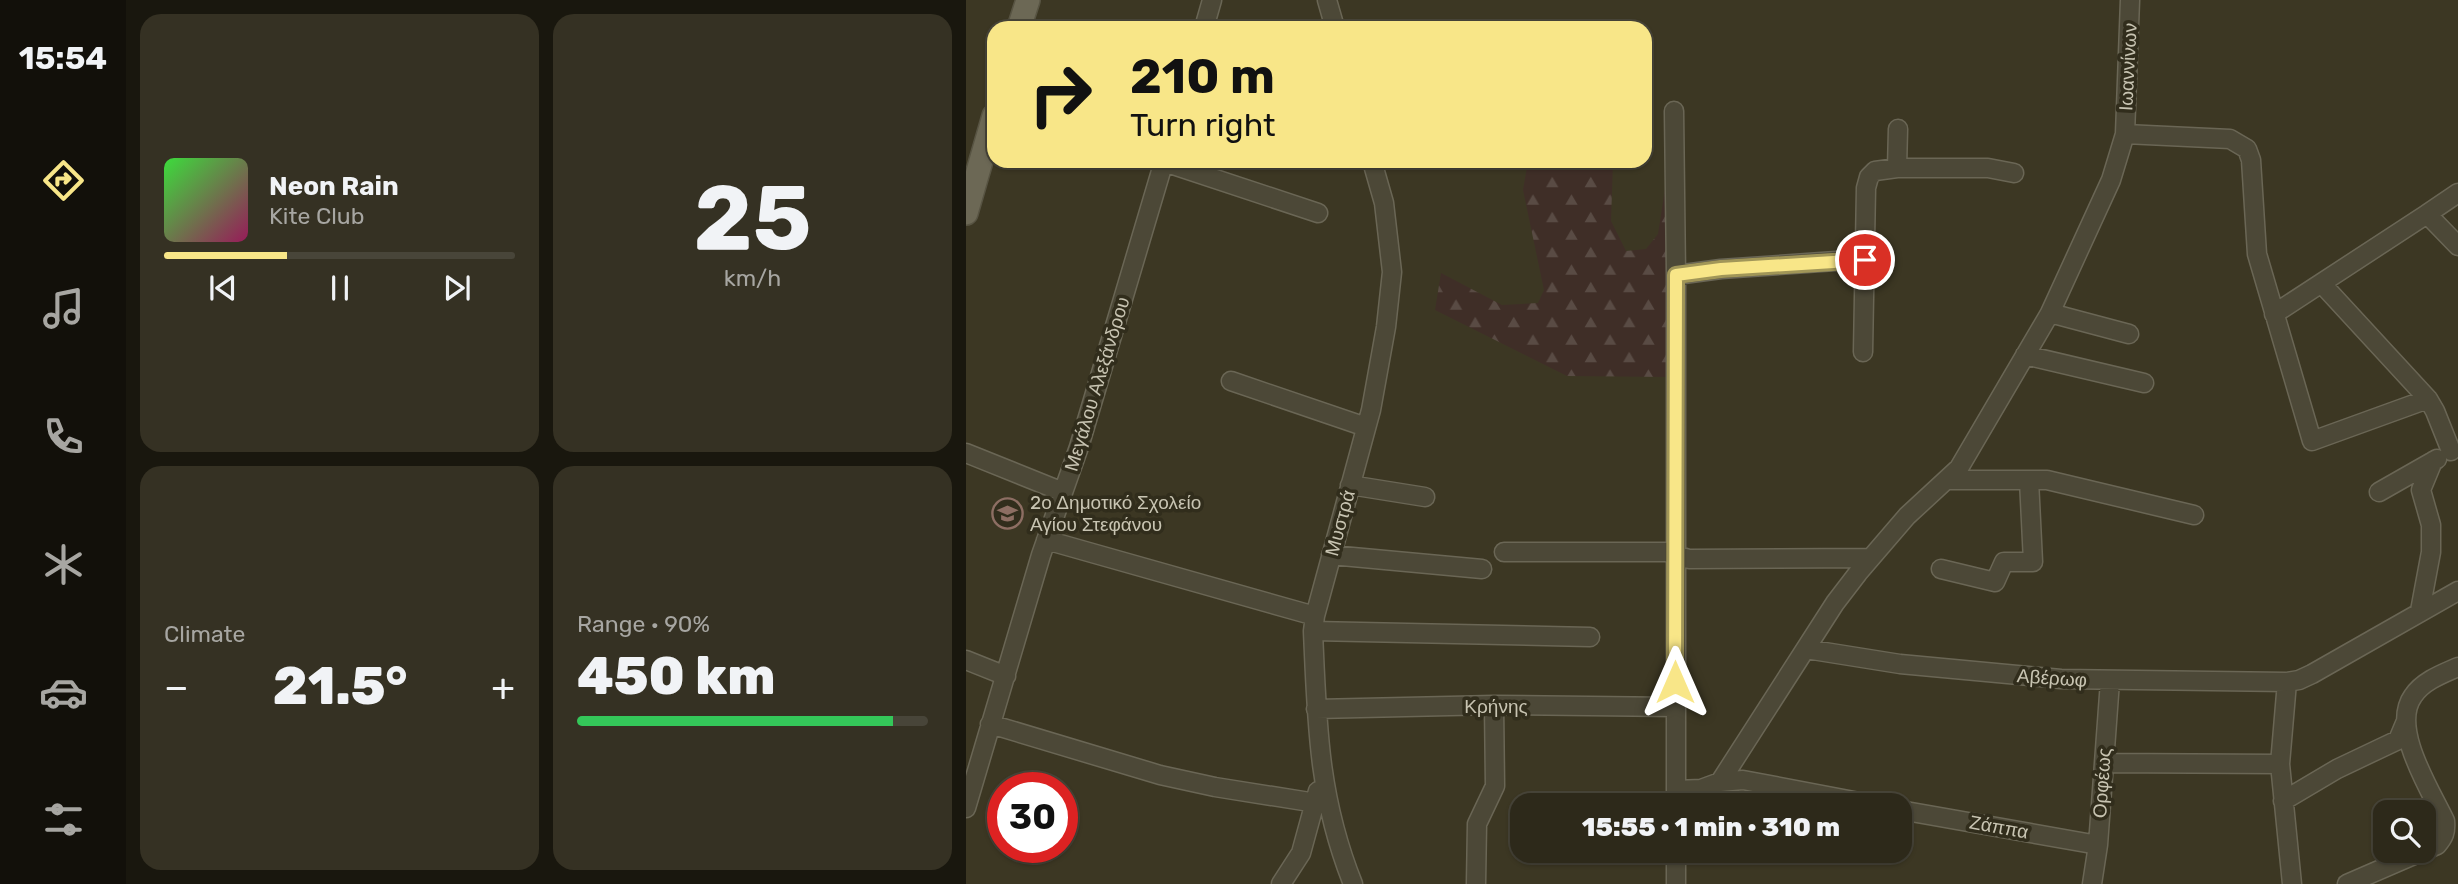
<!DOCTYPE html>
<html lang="en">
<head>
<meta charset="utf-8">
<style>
  :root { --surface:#2d291a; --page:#353123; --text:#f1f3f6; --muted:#a7a6a2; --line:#484539; --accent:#f8e688 }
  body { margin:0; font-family:Rubik,sans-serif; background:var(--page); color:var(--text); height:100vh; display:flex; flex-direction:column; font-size:26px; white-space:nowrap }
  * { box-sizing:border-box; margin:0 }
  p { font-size:23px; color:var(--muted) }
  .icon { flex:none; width:38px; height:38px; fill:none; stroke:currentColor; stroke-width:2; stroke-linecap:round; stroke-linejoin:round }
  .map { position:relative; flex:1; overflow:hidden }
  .side { display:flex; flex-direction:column; gap:14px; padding:14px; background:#19170e; width:840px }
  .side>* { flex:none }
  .top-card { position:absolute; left:21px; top:21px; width:665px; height:147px; border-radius:21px; box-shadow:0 2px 5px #0004,0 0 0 2px var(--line); background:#f8e688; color:#111; overflow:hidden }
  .buttons { position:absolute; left:1407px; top:800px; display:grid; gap:14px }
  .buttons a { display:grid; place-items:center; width:63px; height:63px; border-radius:14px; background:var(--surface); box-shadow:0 2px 5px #0004,0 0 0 2px var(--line); font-size:35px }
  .speed { position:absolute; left:21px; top:772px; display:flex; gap:14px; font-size:35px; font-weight:700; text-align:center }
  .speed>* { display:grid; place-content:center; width:91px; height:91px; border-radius:50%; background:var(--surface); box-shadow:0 2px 5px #0004,0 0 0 2px var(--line); line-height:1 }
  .speed .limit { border:10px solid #d22; background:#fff; color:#111 }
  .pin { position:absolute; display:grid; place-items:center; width:60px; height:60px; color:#fff; margin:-30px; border:4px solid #fff; border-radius:50%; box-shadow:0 2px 7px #0007 }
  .me { position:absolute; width:77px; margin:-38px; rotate:0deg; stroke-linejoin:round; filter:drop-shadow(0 0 5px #0008) }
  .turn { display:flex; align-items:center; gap:24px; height:147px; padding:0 28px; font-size:32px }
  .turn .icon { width:91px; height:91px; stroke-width:2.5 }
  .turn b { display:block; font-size:49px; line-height:60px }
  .big { font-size:52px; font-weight:800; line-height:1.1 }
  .side .card { flex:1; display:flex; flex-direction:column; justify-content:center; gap:10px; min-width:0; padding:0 24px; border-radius:21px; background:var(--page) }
  .side .dial { align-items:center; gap:0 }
  .dial b { font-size:91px; line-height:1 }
  .song { display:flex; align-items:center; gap:21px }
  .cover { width:84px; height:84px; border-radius:10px; background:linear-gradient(135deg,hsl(120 70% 55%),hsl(330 70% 35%)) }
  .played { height:7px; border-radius:4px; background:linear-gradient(90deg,var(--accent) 35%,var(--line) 35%) }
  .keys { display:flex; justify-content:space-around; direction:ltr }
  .heat { display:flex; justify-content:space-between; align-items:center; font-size:38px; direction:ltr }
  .charge { height:10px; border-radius:5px; background:linear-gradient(90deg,#34c759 90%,var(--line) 0) }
  .side .tiles { flex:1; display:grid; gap:14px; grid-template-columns:repeat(2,1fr) }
  .trip { position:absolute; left:544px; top:793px; width:402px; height:70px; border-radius:21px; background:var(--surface); box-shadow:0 2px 5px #0004,0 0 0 2px var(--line); font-weight:800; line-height:70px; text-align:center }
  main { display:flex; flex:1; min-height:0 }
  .tab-bar { display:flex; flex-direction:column; width:126px; justify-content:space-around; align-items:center; background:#12100a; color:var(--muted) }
  .tab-bar .icon { width:49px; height:49px }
  .tab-bar .on { color:var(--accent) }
  .tab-bar b { font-size:32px; color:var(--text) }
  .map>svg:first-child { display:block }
  .forest { fill:url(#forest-firs) }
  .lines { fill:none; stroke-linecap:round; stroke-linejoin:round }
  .minor-casing { stroke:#6a6655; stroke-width:21 }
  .major-casing { stroke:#585443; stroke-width:26 }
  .minor { stroke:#4c4837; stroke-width:18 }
  .major { stroke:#6c6855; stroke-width:23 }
  .route-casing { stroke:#a19658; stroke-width:18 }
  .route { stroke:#f8e688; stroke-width:12 }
  .labels { text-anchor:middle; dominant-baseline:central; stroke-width:7; stroke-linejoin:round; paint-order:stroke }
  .street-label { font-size:19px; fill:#c8c4b2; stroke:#312d1c }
  .poi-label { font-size:19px; fill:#c8c4b2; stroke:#312d1c; text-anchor:start }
</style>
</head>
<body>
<main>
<nav class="tab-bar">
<b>15:54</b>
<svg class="icon on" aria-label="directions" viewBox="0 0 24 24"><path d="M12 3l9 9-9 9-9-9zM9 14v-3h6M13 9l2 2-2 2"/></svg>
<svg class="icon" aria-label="music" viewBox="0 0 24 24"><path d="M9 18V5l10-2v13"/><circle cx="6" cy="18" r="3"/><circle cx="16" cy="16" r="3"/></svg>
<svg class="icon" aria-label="phone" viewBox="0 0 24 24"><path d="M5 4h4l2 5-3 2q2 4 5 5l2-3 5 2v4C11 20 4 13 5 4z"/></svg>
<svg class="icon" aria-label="climate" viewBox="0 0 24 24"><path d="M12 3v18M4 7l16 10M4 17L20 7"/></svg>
<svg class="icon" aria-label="car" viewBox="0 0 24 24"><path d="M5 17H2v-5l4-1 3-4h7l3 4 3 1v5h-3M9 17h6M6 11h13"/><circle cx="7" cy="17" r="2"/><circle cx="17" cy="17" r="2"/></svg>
<svg class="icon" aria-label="filters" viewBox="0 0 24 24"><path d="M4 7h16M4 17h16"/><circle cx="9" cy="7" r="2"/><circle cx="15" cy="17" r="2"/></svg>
</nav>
<section class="side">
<div class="tiles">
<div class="card">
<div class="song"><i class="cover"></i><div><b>Neon Rain</b><p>Kite Club</p></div></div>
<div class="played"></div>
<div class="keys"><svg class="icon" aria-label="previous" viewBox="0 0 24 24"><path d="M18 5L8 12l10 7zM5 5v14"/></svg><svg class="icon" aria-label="pause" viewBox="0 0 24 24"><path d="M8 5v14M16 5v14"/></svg><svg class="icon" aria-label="next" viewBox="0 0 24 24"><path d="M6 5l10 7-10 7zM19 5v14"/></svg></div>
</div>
<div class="card dial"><b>25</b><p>km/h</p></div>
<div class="card"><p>Climate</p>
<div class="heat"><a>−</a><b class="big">21.5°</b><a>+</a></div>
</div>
<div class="card"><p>Range · 90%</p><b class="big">450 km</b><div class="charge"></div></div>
</div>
</section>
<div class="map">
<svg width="1492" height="884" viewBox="0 0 1492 884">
  <defs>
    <pattern id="forest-firs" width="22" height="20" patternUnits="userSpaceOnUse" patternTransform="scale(1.75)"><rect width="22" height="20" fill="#3f2e27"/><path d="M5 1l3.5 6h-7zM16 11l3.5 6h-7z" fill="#594b44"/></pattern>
  </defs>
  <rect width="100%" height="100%" fill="#3c3723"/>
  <path class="forest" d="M 562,161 L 647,161 L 645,221 L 660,251 L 680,249 L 692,234 L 702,170 L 703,377 L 601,376 L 469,310 L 475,273 L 536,305 L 572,303 L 578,290 L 557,190 Z"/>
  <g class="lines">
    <defs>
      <path id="minor" d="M 361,0 L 369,28
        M 238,28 L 246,0
        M 708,111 L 710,275 L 710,805
        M 1159,134 L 1164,0
        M 198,162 L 352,213
        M 931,168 L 932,129
        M 1461,214 L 1492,193
        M 710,275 L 755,269 L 899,259
        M 1356,284 L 1462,399 L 1469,411 L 1485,451
        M 1084,313 L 1145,180 L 1159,134 L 1264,139 L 1281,149 L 1285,160 L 1291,254 L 1346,441 L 1462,399
        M 1308,314 L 1461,214 L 1492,246
        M 897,352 L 900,188 L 903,177 L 909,171 L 931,168 L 1022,168 L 1048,173
        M 1059,355 L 1178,383
        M 265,381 L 400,427
        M 0,453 L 97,492
        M 982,480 L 1081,480 L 1228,515
        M 384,485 L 459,497
        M 1413,492 L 1471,459
        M 80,540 L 349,616
        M 538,552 L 700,552 L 723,559 L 904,558
        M 365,555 L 516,569
        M 975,569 L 1029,582 L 1038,562 L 1067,562 L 1063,480
        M 1454,611 L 1465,552 L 1465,525 L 1455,490 L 1467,461
        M 347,631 L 624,637
        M 840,649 L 934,664 L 1095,679 L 1321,682 L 1333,680 L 1346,674 L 1492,591
        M 0,660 L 40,676
        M 1321,682 L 1314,764 L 1326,884
        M 350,709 L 528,705 L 710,707
        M 24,724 L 194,775 L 249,787 L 350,803
        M 1138,763 L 1314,764
        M 754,782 L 777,780 L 909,805
        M 710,790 L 735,789 L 754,782 L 869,603 L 892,573 L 941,516 L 993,468 L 1084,313 L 1163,334
        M 1317,801 L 1371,769 L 1432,740 L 1440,721
        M 0,808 L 75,555 L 113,447 L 198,161
        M 934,810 L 1132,845
        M 315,884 L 335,853 L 352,791
        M 387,884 C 352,797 351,723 347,631 L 349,616 L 405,410 L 420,327 L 426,272 L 418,203 L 406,161
        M 510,884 L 511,824 L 529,786 L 528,705
        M 710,884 L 710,850
        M 1126,884 L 1132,845 L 1144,681
        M 1381,884 L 1471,845 C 1478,837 1480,832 1479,821 C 1465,791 1424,728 1447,696 C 1457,681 1476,674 1492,667"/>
      <path id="major" d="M 53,28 L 62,0
        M 0,213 L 28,116"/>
    </defs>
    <use href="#minor" class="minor-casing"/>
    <use href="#major" class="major-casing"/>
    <use href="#minor" class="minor"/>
    <use href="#major" class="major"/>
  </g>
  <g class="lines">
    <defs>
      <path id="route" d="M 709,682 L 710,275 L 755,269 L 899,260"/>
    </defs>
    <use href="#route" class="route-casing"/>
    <use href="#route" class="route"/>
  </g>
  <defs>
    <symbol id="school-ring" viewBox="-11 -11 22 22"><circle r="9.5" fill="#312d1c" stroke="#8d6e63" stroke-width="1.5"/><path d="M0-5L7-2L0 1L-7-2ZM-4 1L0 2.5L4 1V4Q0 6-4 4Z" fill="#8d6e63"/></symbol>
  </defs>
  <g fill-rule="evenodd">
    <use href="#school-ring" x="24" y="496" width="35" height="35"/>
  </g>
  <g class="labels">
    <g class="street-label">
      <text transform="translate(1162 67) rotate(-87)">Ιωαννίνων</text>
      <text transform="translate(131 384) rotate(-73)">Μεγάλου Αλεξάνδρου</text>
      <text transform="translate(374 523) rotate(-75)">Μυστρά</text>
      <text transform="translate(1086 678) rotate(4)">Αβέρωφ</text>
      <text x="530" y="706">Κρήνης</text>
      <text transform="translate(1136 783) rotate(-86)">Ορφέως</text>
      <text transform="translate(1033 827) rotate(10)">Ζάππα</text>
    </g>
    <g class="poi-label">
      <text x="64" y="502">2ο Δημοτικό Σχολείο<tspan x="64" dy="22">Αγίου Στεφάνου</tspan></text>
    </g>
  </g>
</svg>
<div class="buttons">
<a><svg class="icon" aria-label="search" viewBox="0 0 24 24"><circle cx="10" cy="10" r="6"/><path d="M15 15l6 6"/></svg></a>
</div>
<div class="speed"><div class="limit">30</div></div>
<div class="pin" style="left:899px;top:260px;background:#d93025"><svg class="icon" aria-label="arrive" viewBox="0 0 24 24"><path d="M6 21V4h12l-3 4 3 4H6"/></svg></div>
<svg class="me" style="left:709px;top:682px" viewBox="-20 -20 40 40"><path d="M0-17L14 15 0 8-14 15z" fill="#f8e688" stroke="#fff" stroke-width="4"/></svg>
<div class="trip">15:55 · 1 min · 310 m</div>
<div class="top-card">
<div class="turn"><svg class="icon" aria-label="right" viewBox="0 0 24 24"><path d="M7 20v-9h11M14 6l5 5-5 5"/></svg><div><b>210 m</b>Turn right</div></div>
</div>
</div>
</main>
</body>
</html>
